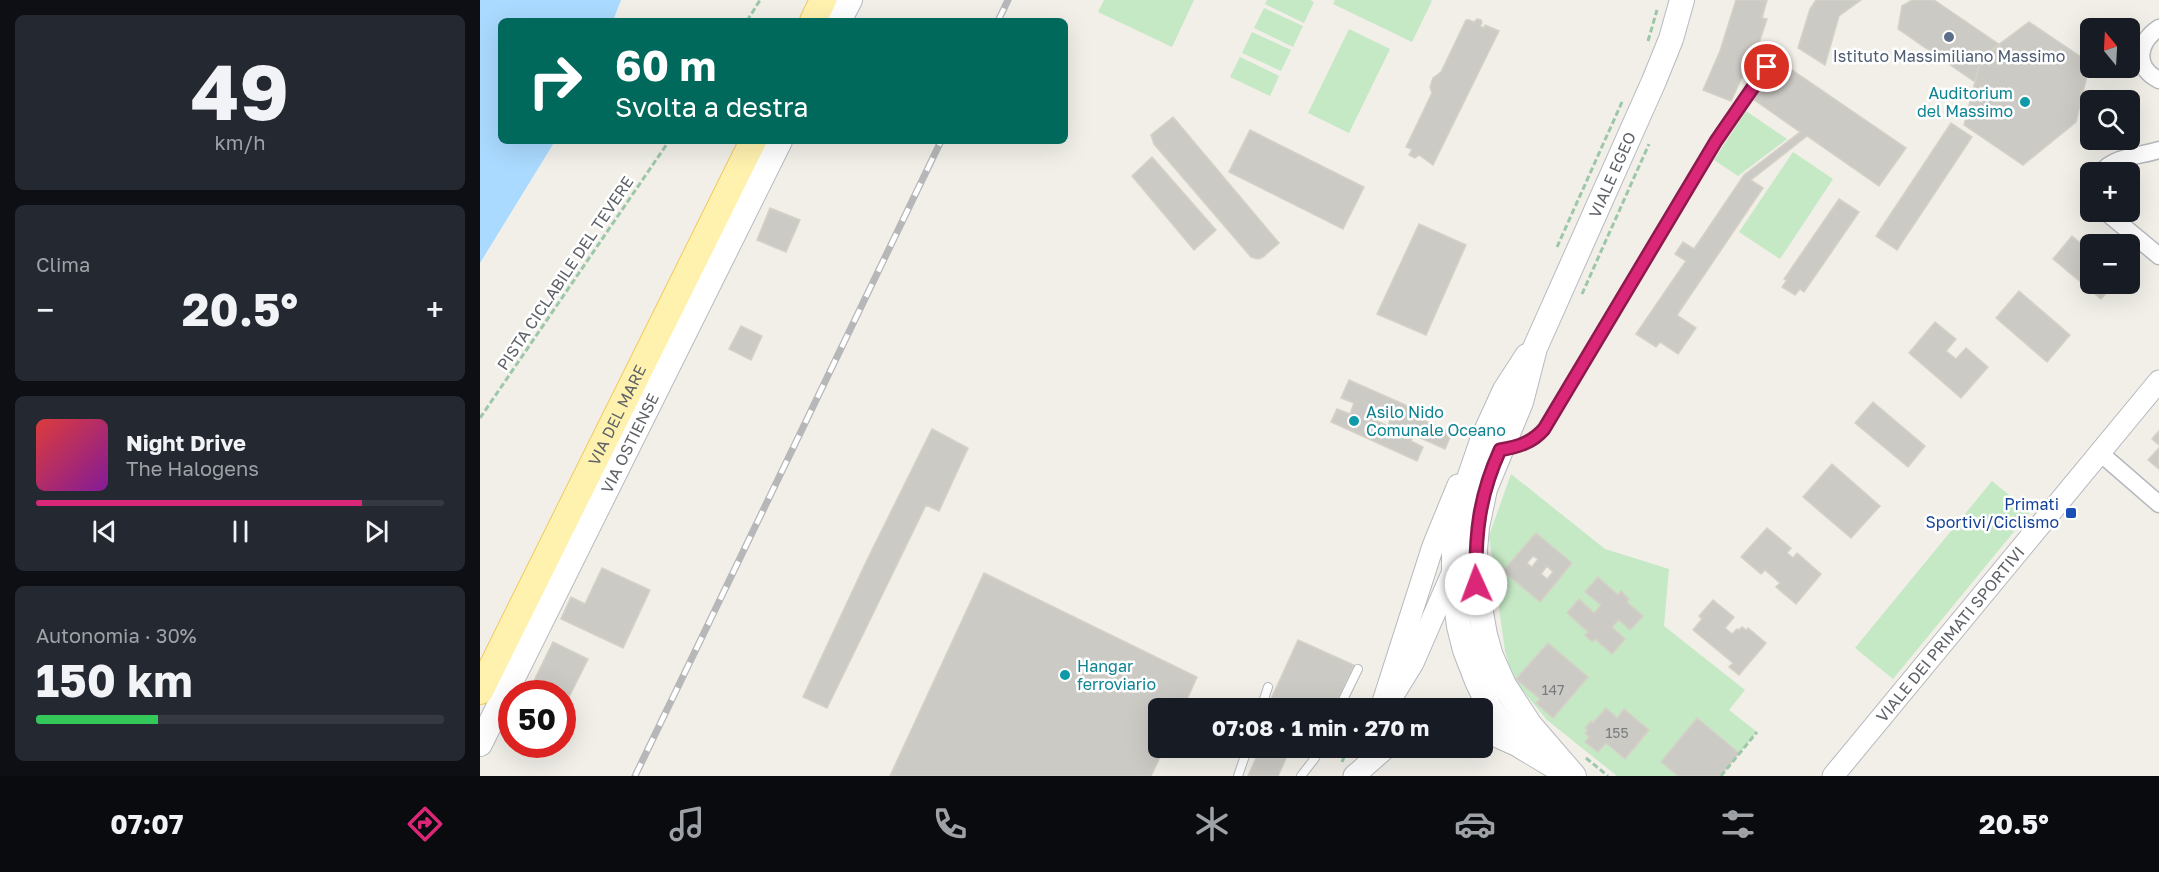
<!DOCTYPE html>
<html lang="it">
<head>
<meta charset="utf-8">
<style>
  :root { --surface:#171b24; --page:#242831; --text:#f1f3f6; --muted:#9ea1a6; --line:#363941; --accent:#db2777 }
  body { margin:0; font-family:"Golos Text",sans-serif; background:var(--page); color:var(--text); height:100vh; display:flex; flex-direction:column; font-size:22px; white-space:nowrap }
  * { box-sizing:border-box; margin:0 }
  p { font-size:20px; color:var(--muted) }
  .icon { flex:none; width:33px; height:33px; fill:none; stroke:currentColor; stroke-width:2; stroke-linecap:round; stroke-linejoin:round }
  .map { position:relative; flex:1; overflow:hidden }
  .side { display:flex; flex-direction:column; gap:15px; padding:15px; background:#0d0f14; width:480px }
  .side>* { flex:none }
  .guide { position:absolute; left:18px; top:18px; width:570px; height:126px; border-radius:9px; box-shadow:0 6px 24px #0002; background:#00695c; color:#fff; overflow:hidden }
  .needle { width:39px; rotate:342deg }
  .fabs { position:absolute; left:1600px; top:18px; display:grid; gap:12px }
  .fabs a { display:grid; place-items:center; width:60px; height:60px; border-radius:9px; background:var(--surface); box-shadow:0 6px 24px #0002; font-size:30px }
  .speed { position:absolute; left:18px; top:680px; display:flex; gap:12px; font-size:30px; font-weight:700; text-align:center }
  .speed>* { display:grid; place-content:center; width:78px; height:78px; border-radius:50%; background:var(--surface); box-shadow:0 6px 24px #0002; line-height:1 }
  .speed .limit { border:9px solid #d22; background:#fff; color:#111 }
  .pin { position:absolute; display:grid; place-items:center; width:51px; height:51px; color:#fff; margin:-26px; border:3px solid #fff; border-radius:50%; box-shadow:0 2px 6px #0007 }
  .me { position:absolute; width:66px; margin:-33px; rotate:358deg; stroke-linejoin:round; filter:drop-shadow(0 0 4px #0008) }
  .turn { display:flex; align-items:center; gap:21px; height:126px; padding:0 18px; font-size:27px }
  .turn .icon { width:78px; height:78px; stroke-width:2.5 }
  .turn b { display:block; font-size:42px; line-height:51px }
  .big { font-size:45px; font-weight:700; line-height:1.1 }
  .side .card { flex:1; display:flex; flex-direction:column; justify-content:center; gap:9px; min-width:0; padding:0 21px; border-radius:9px; background:var(--page) }
  .side .dial { align-items:center; gap:0 }
  .dial b { font-size:78px; line-height:1 }
  .song { display:flex; align-items:center; gap:18px }
  .cover { width:72px; height:72px; border-radius:9px; background:linear-gradient(135deg,hsl(0 70% 55%),hsl(290 70% 35%)) }
  .played { height:6px; border-radius:3px; background:linear-gradient(90deg,var(--accent) 80%,var(--line) 80%) }
  .keys { display:flex; justify-content:space-around; direction:ltr }
  .heat { display:flex; justify-content:space-between; align-items:center; font-size:33px; direction:ltr }
  .charge { height:9px; border-radius:4px; background:linear-gradient(90deg,#34c759 30%,var(--line) 0) }
  .trip { position:absolute; left:668px; top:698px; width:345px; height:60px; border-radius:9px; background:var(--surface); box-shadow:0 6px 24px #0002; font-weight:700; line-height:60px; text-align:center }
  .dock { display:flex; height:96px; justify-content:space-around; align-items:center; background:#090b0e; color:var(--muted) }
  .dock .icon { width:42px; height:42px }
  .dock .selected { color:var(--accent) }
  .dock b { font-size:27px; color:var(--text) }
  main { display:flex; flex:1; min-height:0 }
  .map>svg:first-child { display:block }
  .green { fill:#c5e8c5; fill-rule:evenodd }
  .water { fill:#aadaff }
  .building { fill:#cccac5; stroke:#d6d1c6; stroke-width:1.5; fill-rule:evenodd }
  .lines { fill:none; stroke-linecap:round; stroke-linejoin:round }
  .service-casing { stroke:#b5b8bc; stroke-width:10 }
  .minor-casing { stroke:#b5b8bc; stroke-width:19 }
  .tertiary-casing { stroke:#b5b8bc; stroke-width:23 }
  .secondary-casing { stroke:#b6babf; stroke-width:26 }
  .primary-casing { stroke:#f2c960; stroke-width:28 }
  .path { stroke:#9cc7a9; stroke-width:3; stroke-dasharray:6 3; stroke-linecap:butt }
  .service { stroke:#fff; stroke-width:8 }
  .minor { stroke:#fff; stroke-width:16 }
  .tertiary { stroke:#fff; stroke-width:21 }
  .secondary { stroke:#fff; stroke-width:24 }
  .primary { stroke:#fff2af; stroke-width:26 }
  .rail-casing { stroke:#b6b7b8; stroke-width:7 }
  .rail { stroke:#fff; stroke-width:4.5; stroke-dasharray:14; stroke-linecap:butt }
  .route-casing { stroke:#8e194d; stroke-width:15 }
  .route { stroke:#db2777; stroke-width:10 }
  .service-dot { fill:#5c6f8a; stroke:#fff; stroke-width:2 }
  .culture-dot { fill:#0f9aa8; stroke:#fff; stroke-width:2 }
  .transit-dot { fill:#1a4fb4; stroke:#fff; stroke-width:2 }
  .labels { text-anchor:middle; dominant-baseline:central; stroke-width:5; stroke-linejoin:round; paint-order:stroke }
  .number-label { font-size:14px; fill:#7a7d7f }
  .service-label { font-size:16px; fill:#4e5e75; stroke:#fff }
  .culture-label { font-size:16px; fill:#0d838f; stroke:#fff; text-anchor:start }
  .street-label { font-size:16px; fill:#5f6368; stroke:#fff }
  .transit-label { font-size:16px; fill:#164399; stroke:#fff; text-anchor:end }
</style>
</head>
<body>
<main>
<section class="side">
<div class="card dial"><b>49</b><p>km/h</p></div>
<div class="card"><p>Clima</p>
<div class="heat"><a>−</a><b class="big">20.5°</b><a>+</a></div>
</div>
<div class="card">
<div class="song"><i class="cover"></i><div><b>Night Drive</b><p>The Halogens</p></div></div>
<div class="played"></div>
<div class="keys"><svg class="icon" aria-label="previous" viewBox="0 0 24 24"><path d="M18 5L8 12l10 7zM5 5v14"/></svg><svg class="icon" aria-label="pause" viewBox="0 0 24 24"><path d="M8 5v14M16 5v14"/></svg><svg class="icon" aria-label="next" viewBox="0 0 24 24"><path d="M6 5l10 7-10 7zM19 5v14"/></svg></div>
</div>
<div class="card"><p>Autonomia · 30%</p><b class="big">150 km</b><div class="charge"></div></div>
</section>
<div class="map">
<svg width="1679" height="776" viewBox="0 0 1679 776">
  <rect width="100%" height="100%" fill="#f1efe8"/>
  <path class="green" d="M 624,0 L 714,0 L 692,47 L 618,12 Z
    M 787,0 L 830,0 L 834,2 L 824,23 L 785,4 Z
    M 855,0 L 950,0 L 952,1 L 932,42 L 853,4 Z
    M 784,8 L 823,26 L 813,47 L 774,28 Z
    M 869,29 L 910,49 L 869,133 L 828,113 Z
    M 772,32 L 811,50 L 801,71 L 762,53 Z
    M 760,57 L 799,76 L 790,96 L 750,77 Z
    M 1266,111 L 1307,139 L 1258,176 L 1234,160 Z
    M 1313,152 L 1353,179 L 1300,259 L 1259,232 Z
    M 1031,474 L 1125,549 L 1189,569 L 1184,626 L 1265,690 L 1249,710 L 1277,732 L 1241,776 L 1137,776 L 1067,720 L 1040,687 L 1029,666 L 1025,651 L 1009,536 ZM 1056,533 L 1092,563 L 1060,602 L 1024,572 Z
    M 1512,481 L 1550,512 L 1413,679 L 1375,648 Z"/>
  <path class="water" d="M 0,0 L 141,0 L 133,21 L 21,21 L 21,141 L 75,141 L 0,263 Z"/>
  <path class="building" d="M 1256,0 L 1287,0 L 1282,18 L 1287,19 L 1278,46 L 1274,44 L 1264,73 L 1251,101 L 1223,90 L 1240,51 Z
    M 1336,0 L 1381,0 L 1359,16 L 1345,65 L 1318,48 L 1330,9 Z
    M 1432,0 L 1454,0 L 1520,45 L 1501,58 L 1495,82 L 1418,29 L 1422,6 Z
    M 997,19 L 1001,20 L 1002,23 L 1000,26 L 1004,28 L 1005,25 L 1019,31 L 953,165 L 939,155 L 935,158 L 929,155 L 932,149 L 926,147 L 952,93 L 950,87 L 953,78 L 961,72 L 986,20 L 989,20 L 994,22 Z
    M 1549,22 L 1610,63 L 1596,122 L 1543,165 L 1484,125 L 1501,58 Z
    M 1299,61 L 1426,148 L 1399,186 L 1327,136 L 1271,180 L 1283,188 L 1197,315 L 1216,328 L 1198,354 L 1180,342 L 1176,347 L 1156,334 L 1206,261 L 1195,254 L 1203,242 L 1214,249 L 1264,175 L 1320,132 L 1273,99 Z
    M 693,117 L 799,243 L 783,257 L 778,259 L 771,257 L 674,144 L 671,135 Z
    M 1471,123 L 1492,137 L 1417,250 L 1396,236 Z
    M 770,130 L 884,187 L 863,229 L 749,172 Z
    M 672,157 L 736,230 L 714,250 L 652,176 Z
    M 1359,199 L 1379,212 L 1324,292 L 1320,289 L 1315,295 L 1302,287 L 1307,280 L 1304,279 Z
    M 290,208 L 320,220 L 306,252 L 277,240 Z
    M 939,224 L 986,245 L 946,335 L 897,314 Z
    M 1592,236 L 1611,252 L 1611,284 L 1635,284 L 1621,299 L 1573,259 Z
    M 1539,291 L 1590,335 L 1567,362 L 1516,318 Z
    M 1455,322 L 1476,339 L 1466,351 L 1476,359 L 1486,348 L 1508,367 L 1481,398 L 1429,353 Z
    M 261,326 L 282,336 L 271,360 L 249,349 Z
    M 869,380 L 932,408 L 930,414 L 972,433 L 965,449 L 934,435 L 931,441 L 943,447 L 937,461 L 851,422 L 857,409 L 870,414 L 874,403 L 861,398 ZM 898,414 L 910,420 L 908,426 L 895,420 Z
    M 1393,402 L 1445,446 L 1428,467 L 1375,423 Z
    M 452,429 L 488,448 L 459,511 L 446,505 L 347,708 L 323,697 L 386,562 Z
    M 1679,431 L 1679,445 L 1672,439 Z
    M 1679,448 L 1679,469 L 1668,460 Z
    M 1352,464 L 1400,506 L 1371,538 L 1323,497 Z
    M 1287,528 L 1311,548 L 1307,553 L 1313,558 L 1317,553 L 1341,574 L 1316,604 L 1296,587 L 1300,583 L 1285,570 L 1281,574 L 1261,557 Z
    M 1056,533 L 1092,563 L 1060,602 L 1023,571 ZM 1053,556 L 1058,559 L 1052,567 L 1047,563 ZM 1067,566 L 1073,572 L 1067,579 L 1061,574 Z
    M 122,568 L 170,590 L 143,648 L 81,619 L 91,597 L 105,604 Z
    M 504,573 L 717,677 L 703,708 L 678,708 L 678,747 L 685,747 L 671,776 L 410,776 Z
    M 1118,577 L 1138,595 L 1141,591 L 1149,599 L 1147,602 L 1163,616 L 1150,630 L 1139,620 L 1132,627 L 1145,639 L 1132,654 L 1115,639 L 1112,642 L 1105,635 L 1108,632 L 1087,613 L 1099,599 L 1114,613 L 1121,605 L 1105,592 Z
    M 1233,600 L 1254,617 L 1245,628 L 1252,634 L 1257,629 L 1259,630 L 1262,627 L 1266,630 L 1268,628 L 1286,643 L 1259,675 L 1249,667 L 1253,663 L 1213,630 L 1222,619 L 1219,616 Z
    M 818,640 L 874,665 L 854,708 L 787,708 Z
    M 73,642 L 108,659 L 82,711 L 82,693 L 48,693 Z
    M 1068,643 L 1108,677 L 1073,718 L 1056,703 L 1060,699 L 1036,679 Z
    M 1126,708 L 1137,718 L 1144,709 L 1169,730 L 1145,759 L 1126,743 L 1118,752 L 1105,742 L 1109,737 L 1105,733 L 1108,730 L 1105,728 L 1111,721 L 1113,723 Z
    M 1217,718 L 1259,753 L 1240,776 L 1198,776 L 1181,762 Z
    M 781,747 L 811,747 L 798,776 L 768,776 Z"/>
  <g class="lines">
    <defs>
      <path id="service" d="M 1025,449 L 1051,441 L 1064,429 L 1236,140 L 1287,67
        M 781,708 L 788,687
        M 859,708 L 878,669
        M 758,776 L 768,747
        M 821,776 L 835,758 L 840,747"/>
      <path id="minor" d="M 1679,28 C 1658,42 1653,67 1679,80
        M 1622,172 C 1634,156 1661,156 1679,150
        M 1626,212 L 1679,256
        M 1619,452 L 1679,504"/>
      <g id="tertiary">
        <path d="M 909,702 L 933,663 L 974,569"/>
        <path d="M 901,708 L 953,546 L 978,485"/>
        <path d="M 1002,730 L 1040,747"/>
        <path d="M 874,776 L 907,747"/>
        <path id="s1" d="M 1353,776 L 1679,381"/>
      </g>
      <g id="secondary">
        <path d="M 359,21 L 370,0"/>
        <path d="M 1047,356 L 1025,390 L 1003,438 L 980,505 L 974,539 L 974,586 L 979,626 L 985,650 L 997,681 L 1009,706 L 1025,729 L 1042,747 L 1077,768"/>
        <path id="s2" d="M 0,744 L 300,141"/>
        <path id="s3" d="M 1094,776 L 1050,725 L 1024,685 L 1011,656 L 1005,635 L 996,584 L 995,550 L 997,527 L 1005,489 L 1041,402 L 1055,348 L 1174,81 L 1191,39 L 1202,0"/>
      </g>
      <g id="primary">
        <path d="M 333,21 L 343,0"/>
        <path id="s4" d="M 0,691 L 273,141"/>
      </g>
    </defs>
    <use href="#service" class="service-casing"/>
    <use href="#minor" class="minor-casing"/>
    <use href="#tertiary" class="tertiary-casing"/>
    <use href="#secondary" class="secondary-casing"/>
    <use href="#primary" class="primary-casing"/>
    <path class="path" d="M 267,21 L 280,0
      M 1168,41 L 1177,10
      M 1077,247 L 1142,102
      M 1102,294 L 1169,144
      M 0,418 L 189,141
      M 1106,758 L 1128,776
      M 862,762 L 868,747
      M 1241,776 L 1277,732"/>
    <use href="#service" class="service"/>
    <use href="#minor" class="minor"/>
    <use href="#tertiary" class="tertiary"/>
    <use href="#secondary" class="secondary"/>
    <use href="#primary" class="primary"/>
    <defs>
      <path id="rail" d="M 518,21 L 528,0
        M 155,776 L 461,141"/>
    </defs>
    <use href="#rail" class="rail-casing"/>
    <use href="#rail" class="rail"/>
  </g>
  <g class="lines">
    <defs>
      <path id="route" d="M 996,584 C 995,534 999,496 1020,450 C 1037,447 1052,443 1064,429 L 1236,141 L 1287,67"/>
    </defs>
    <use href="#route" class="route-casing"/>
    <use href="#route" class="route"/>
  </g>
  <circle class="service-dot" cx="1469" cy="37" r="6"/>
  <g class="culture-dot">
    <circle cx="1545" cy="102" r="6"/>
    <circle cx="874" cy="421" r="6"/>
    <circle cx="585" cy="675" r="6"/>
  </g>
  <rect class="transit-dot" x="1585" y="507" width="12" height="12" rx="3"/>
  <g class="labels">
    <g class="number-label">
      <text x="1073" y="689">147</text>
      <text x="1137" y="732">155</text>
    </g>
    <g class="service-label">
      <text x="1469" y="56">Istituto Massimiliano Massimo</text>
    </g>
    <g class="culture-label">
      <text x="1533" y="93" text-anchor="end">Auditorium<tspan x="1533" dy="18">del Massimo</tspan></text>
      <text x="886" y="412">Asilo Nido<tspan x="886" dy="18">Comunale Oceano</tspan></text>
      <text x="597" y="666">Hangar<tspan x="597" dy="18">ferroviario</tspan></text>
    </g>
    <g class="street-label">
      <text stroke="none"><textPath href="#s3" startOffset="656">VIALE EGEO</textPath></text>
      <text transform="translate(85 273) rotate(-56)">PISTA CICLABILE DEL TEVERE</text>
      <text stroke="none"><textPath href="#s4" startOffset="308">VIA DEL MARE</textPath></text>
      <text stroke="none"><textPath href="#s2" startOffset="336">VIA OSTIENSE</textPath></text>
      <text stroke="none"><textPath href="#s1" startOffset="184">VIALE DEI PRIMATI SPORTIVI</textPath></text>
    </g>
    <g class="transit-label">
      <text x="1579" y="504">Primati<tspan x="1579" dy="18">Sportivi/Ciclismo</tspan></text>
    </g>
  </g>
</svg>
<div class="fabs">
<a><svg class="needle" viewBox="-14 -14 28 28"><path d="M0-13l5 13h-10z" fill="#e53935"/><path d="M0 13l5-13h-10z" fill="#9ea1a6"/></svg></a>
<a><svg class="icon" aria-label="search" viewBox="0 0 24 24"><circle cx="10" cy="10" r="6"/><path d="M15 15l6 6"/></svg></a>
<a>+</a>
<a>−</a>
</div>
<div class="speed"><div class="limit">50</div></div>
<div class="pin" style="left:1287px;top:67px;background:#d93025"><svg class="icon" aria-label="arrive" viewBox="0 0 24 24"><path d="M6 21V4h12l-3 4 3 4H6"/></svg></div>
<svg class="me" style="left:996px;top:584px" viewBox="-20 -20 40 40"><circle r="19" fill="#fff"/><path d="M0-13L10 11 0 6-10 11z" fill="#db2777"/></svg>
<div class="trip">07:08 · 1 min · 270 m</div>
<div class="guide">
<div class="turn"><svg class="icon" aria-label="right" viewBox="0 0 24 24"><path d="M7 20v-9h11M14 6l5 5-5 5"/></svg><div><b>60 m</b>Svolta a destra</div></div>
</div>
</div>
</main>
<nav class="dock">
<b>07:07</b>
<svg class="icon selected" aria-label="directions" viewBox="0 0 24 24"><path d="M12 3l9 9-9 9-9-9zM9 14v-3h6M13 9l2 2-2 2"/></svg>
<svg class="icon" aria-label="music" viewBox="0 0 24 24"><path d="M9 18V5l10-2v13"/><circle cx="6" cy="18" r="3"/><circle cx="16" cy="16" r="3"/></svg>
<svg class="icon" aria-label="phone" viewBox="0 0 24 24"><path d="M5 4h4l2 5-3 2q2 4 5 5l2-3 5 2v4C11 20 4 13 5 4z"/></svg>
<svg class="icon" aria-label="climate" viewBox="0 0 24 24"><path d="M12 3v18M4 7l16 10M4 17L20 7"/></svg>
<svg class="icon" aria-label="car" viewBox="0 0 24 24"><path d="M5 17H2v-5l4-1 3-4h7l3 4 3 1v5h-3M9 17h6M6 11h13"/><circle cx="7" cy="17" r="2"/><circle cx="17" cy="17" r="2"/></svg>
<svg class="icon" aria-label="filters" viewBox="0 0 24 24"><path d="M4 7h16M4 17h16"/><circle cx="9" cy="7" r="2"/><circle cx="15" cy="17" r="2"/></svg>
<b>20.5°</b>
</nav>
</body>
</html>
